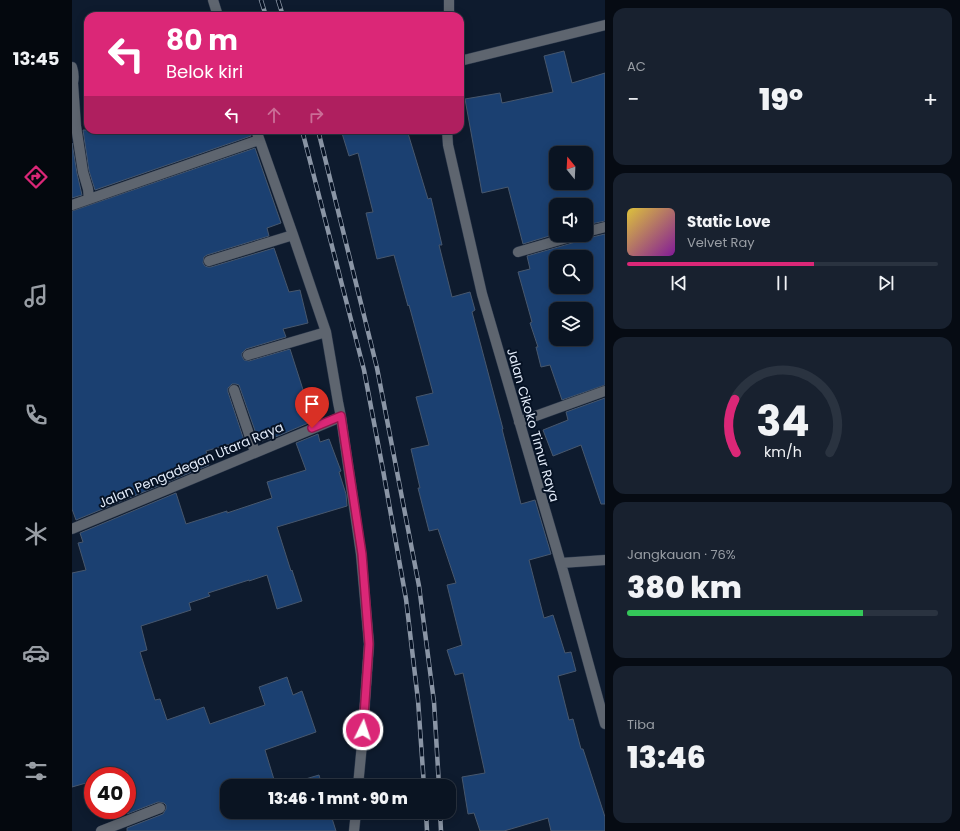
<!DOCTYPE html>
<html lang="id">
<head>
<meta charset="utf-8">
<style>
  :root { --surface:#0a1422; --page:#18212f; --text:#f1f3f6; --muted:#999ea5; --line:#2a3340; --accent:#db2777 }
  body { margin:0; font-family:Poppins,sans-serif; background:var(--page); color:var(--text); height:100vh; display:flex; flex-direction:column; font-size:15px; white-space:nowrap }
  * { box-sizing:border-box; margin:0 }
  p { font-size:13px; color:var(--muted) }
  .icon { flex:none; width:22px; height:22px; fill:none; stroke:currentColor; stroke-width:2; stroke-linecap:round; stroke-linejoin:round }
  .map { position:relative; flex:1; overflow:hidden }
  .sheet { display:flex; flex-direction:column; gap:8px; padding:8px; background:#060b13; width:355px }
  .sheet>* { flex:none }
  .hud { position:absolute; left:12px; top:12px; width:380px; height:122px; border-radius:12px; box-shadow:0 2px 10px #0003,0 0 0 1px var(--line); background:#db2777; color:#fff; overflow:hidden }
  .needle { width:26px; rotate:342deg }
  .buttons { position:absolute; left:477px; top:146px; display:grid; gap:8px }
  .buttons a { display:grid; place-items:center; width:44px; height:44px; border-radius:8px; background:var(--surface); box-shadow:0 2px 10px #0003,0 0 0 1px var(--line); font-size:20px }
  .speed { position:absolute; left:12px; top:767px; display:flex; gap:8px; font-size:20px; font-weight:700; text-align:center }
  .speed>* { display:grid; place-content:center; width:52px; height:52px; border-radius:50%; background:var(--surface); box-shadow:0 2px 10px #0003,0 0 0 1px var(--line); line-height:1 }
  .speed .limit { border:6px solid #d22; background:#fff; color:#111 }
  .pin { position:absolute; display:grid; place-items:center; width:34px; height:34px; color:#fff; margin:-41px -17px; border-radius:50% 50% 50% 0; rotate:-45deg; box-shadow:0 0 4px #0007 }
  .pin .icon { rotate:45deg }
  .me { position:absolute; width:44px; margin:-22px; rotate:4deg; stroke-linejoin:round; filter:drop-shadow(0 0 3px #0008) }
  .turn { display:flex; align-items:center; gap:14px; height:84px; padding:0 16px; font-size:18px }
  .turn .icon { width:52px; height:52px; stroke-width:2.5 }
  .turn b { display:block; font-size:28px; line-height:34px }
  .lanes { display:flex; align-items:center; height:38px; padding:0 16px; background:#0003; justify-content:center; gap:20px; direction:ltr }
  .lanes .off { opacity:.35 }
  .big { font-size:30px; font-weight:800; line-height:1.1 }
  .sheet .card { flex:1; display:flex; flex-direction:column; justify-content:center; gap:6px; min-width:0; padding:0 14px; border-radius:12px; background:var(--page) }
  .sheet .dial { align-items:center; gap:0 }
  .dial svg { height:104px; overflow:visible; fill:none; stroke:var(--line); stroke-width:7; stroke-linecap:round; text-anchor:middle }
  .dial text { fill:var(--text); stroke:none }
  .song { display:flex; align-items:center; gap:12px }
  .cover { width:48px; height:48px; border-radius:6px; background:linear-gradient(135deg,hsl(50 70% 55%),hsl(290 70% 35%)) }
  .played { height:4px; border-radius:2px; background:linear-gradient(90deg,var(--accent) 60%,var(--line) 60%) }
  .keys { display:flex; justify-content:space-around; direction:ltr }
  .heat { display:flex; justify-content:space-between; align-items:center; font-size:22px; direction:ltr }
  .charge { height:6px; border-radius:3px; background:linear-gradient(90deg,#34c759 76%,var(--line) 0) }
  .trip { position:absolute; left:148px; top:779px; width:236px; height:40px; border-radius:12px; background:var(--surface); box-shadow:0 2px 10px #0003,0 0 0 1px var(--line); font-weight:800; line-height:40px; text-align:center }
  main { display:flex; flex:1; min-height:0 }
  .menu { display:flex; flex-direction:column; width:72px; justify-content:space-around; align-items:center; background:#04080e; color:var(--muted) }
  .menu .icon { width:28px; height:28px }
  .menu .selected { color:var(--accent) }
  .menu b { font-size:18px; color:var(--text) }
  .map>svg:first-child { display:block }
  .building { fill:#1b4071; stroke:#47576d; fill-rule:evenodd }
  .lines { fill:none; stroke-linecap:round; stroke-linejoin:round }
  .minor-casing { stroke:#2c384b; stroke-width:11 }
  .minor { stroke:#5e656f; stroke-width:10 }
  .rail-casing { stroke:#8a95a5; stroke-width:4.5 }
  .rail { stroke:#061224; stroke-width:3; stroke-dasharray:9; stroke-linecap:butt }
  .route-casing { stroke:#8e194d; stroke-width:10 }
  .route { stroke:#db2777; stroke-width:7 }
  .labels { text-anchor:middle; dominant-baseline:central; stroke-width:4; stroke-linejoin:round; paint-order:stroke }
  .street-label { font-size:13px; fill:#e3ecfa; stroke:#061224 }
</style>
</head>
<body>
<main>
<nav class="menu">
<b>13:45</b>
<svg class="icon selected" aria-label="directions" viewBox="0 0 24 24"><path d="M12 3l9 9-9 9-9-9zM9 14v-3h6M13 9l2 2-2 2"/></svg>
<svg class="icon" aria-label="music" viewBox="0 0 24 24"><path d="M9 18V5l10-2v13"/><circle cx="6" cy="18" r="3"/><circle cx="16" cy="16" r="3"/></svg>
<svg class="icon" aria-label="phone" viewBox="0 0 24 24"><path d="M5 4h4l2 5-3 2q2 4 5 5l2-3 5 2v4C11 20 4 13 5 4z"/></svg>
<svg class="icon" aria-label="climate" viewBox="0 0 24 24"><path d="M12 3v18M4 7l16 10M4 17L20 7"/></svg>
<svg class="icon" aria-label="car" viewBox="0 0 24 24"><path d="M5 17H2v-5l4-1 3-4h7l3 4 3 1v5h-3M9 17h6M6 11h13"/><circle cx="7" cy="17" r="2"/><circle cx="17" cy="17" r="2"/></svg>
<svg class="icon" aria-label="filters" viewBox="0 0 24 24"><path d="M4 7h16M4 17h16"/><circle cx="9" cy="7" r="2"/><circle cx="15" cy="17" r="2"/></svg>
</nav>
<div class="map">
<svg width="533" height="831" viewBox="0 0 533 831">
  <rect width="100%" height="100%" fill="#0e1b2e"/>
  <path class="building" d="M 492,51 L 500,83 L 533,73 L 533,221 L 514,225 L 514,205 L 484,205 L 484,234 L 451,244 L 436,187 L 410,193 L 393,99 L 428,93 L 430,103 L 481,92 L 472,56 ZM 484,153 L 514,153 L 514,183 L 484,183 Z
    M 11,130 L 178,130 L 179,136 L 23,190 L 17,171 Z
    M 269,130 L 335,130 L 356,199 L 359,198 L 370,245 L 367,245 L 380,297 L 398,292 L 403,310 L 400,312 L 431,429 L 430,429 L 449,504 L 463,500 L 479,554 L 457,560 L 472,618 L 481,615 L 493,653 L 499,652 L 504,671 L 486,676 L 497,720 L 501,719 L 509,749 L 511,749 L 533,817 L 533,831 L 479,831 L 476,818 L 432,831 L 408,831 L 402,813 L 396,814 L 390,777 L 413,773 L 391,673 L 383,675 L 375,650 L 390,645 L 375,585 L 384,583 L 366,529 L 357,531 L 346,488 L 348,488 L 339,449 L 357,445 L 344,397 L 361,393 L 337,305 L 336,306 L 322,255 L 305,259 L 294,213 L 301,212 L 286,153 L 277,156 Z
    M 0,143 L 5,173 L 10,195 L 0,198 Z
    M 183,148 L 209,223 L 195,228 L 197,236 L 135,255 L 132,257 L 131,263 L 133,266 L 136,267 L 139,267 L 202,248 L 217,292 L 228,290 L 236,323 L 211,329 L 214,337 L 174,349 L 170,353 L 170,356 L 172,360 L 177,361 L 218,349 L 241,421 L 206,436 L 187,442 L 168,388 L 167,385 L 164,384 L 160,384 L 156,388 L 156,392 L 172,440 L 134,451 L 137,465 L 4,520 L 0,509 L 0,211 Z
    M 533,234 L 533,385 L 490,400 L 478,365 L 469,367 L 464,347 L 466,347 L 458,323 L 460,322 L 446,272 L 458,269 L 455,256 L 507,241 L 511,237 L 516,238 ZM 484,257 L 514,257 L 514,287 L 484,287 ZM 484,309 L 514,309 L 514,339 L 484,339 Z
    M 533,398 L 533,504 L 529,504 L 509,445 L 481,456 L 471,430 L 496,420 L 494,412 Z
    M 246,434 L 248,442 L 257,439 L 269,471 L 267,472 L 274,494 L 275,506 L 205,527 L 219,571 L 220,570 L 230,601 L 205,609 L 195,575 L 177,581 L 177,580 L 136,593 L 138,596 L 117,603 L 119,610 L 69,626 L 75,650 L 68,652 L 83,700 L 88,699 L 95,720 L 132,707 L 138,724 L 193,705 L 187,687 L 215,677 L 221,695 L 230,691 L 244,732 L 193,750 L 204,786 L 155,786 L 155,812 L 258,812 L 264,831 L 55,831 L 55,828 L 91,814 L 94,809 L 94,805 L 92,803 L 86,802 L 55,814 L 55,771 L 39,776 L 21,776 L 21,781 L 0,787 L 0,573 L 14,570 L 6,543 L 11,542 L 8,533 L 104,493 L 114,524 L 155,511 L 155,513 L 200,498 L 195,482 L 234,470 L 224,443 Z
    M 247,775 L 250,786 L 210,786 Z"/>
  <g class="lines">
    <defs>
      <path id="minor" d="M 141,0 L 146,16
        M 377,16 L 377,0
        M 388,61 L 533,25
        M 0,67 C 2,73 2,78 1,83 L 4,126 L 11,172 L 16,189 L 17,199
        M 184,130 L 221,235 L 254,332 L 266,402 L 269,417 L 289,554 L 297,644 L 290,744 L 286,786
        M 375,130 L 376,145 L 410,294 L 491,571 L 533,724
        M 0,205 L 187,140
        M 514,232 L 533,227
        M 446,252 L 505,235
        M 137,261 L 221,235
        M 176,355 L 254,332
        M 162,390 L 183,452
        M 447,422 L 533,391
        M 0,529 L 269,417
        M 489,563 L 533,560
        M 29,831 L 88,808
        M 282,831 L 284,812"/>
    </defs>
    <use href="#minor" class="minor-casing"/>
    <use href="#minor" class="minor"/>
    <defs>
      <path id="rail" d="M 189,0 L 194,16
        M 206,0 L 211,16
        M 230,130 L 292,370 L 311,470 L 334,599 L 346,700 L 352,786
        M 246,130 L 305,368 L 347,586 L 362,702 L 367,786
        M 354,812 L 355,831
        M 368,812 L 369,831"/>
    </defs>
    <use href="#rail" class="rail-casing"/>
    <use href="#rail" class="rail"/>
  </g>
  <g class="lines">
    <defs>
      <path id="route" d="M 240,428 L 269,416 L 290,554 L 297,644 L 291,730"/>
    </defs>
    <use href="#route" class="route-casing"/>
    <use href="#route" class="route"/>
  </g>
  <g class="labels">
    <g class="street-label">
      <text transform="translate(461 425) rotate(74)">Jalan Cikoko Timur Raya</text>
      <text transform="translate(119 465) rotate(-23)">Jalan Pengadegan Utara Raya</text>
    </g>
  </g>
</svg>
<div class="buttons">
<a><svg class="needle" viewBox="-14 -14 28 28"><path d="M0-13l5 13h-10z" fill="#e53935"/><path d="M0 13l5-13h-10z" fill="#999ea5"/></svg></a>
<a><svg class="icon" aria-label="sound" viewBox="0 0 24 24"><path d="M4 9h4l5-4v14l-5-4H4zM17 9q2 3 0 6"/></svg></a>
<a><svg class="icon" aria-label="search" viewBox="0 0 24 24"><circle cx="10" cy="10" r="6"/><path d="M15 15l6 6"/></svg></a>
<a><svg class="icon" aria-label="layers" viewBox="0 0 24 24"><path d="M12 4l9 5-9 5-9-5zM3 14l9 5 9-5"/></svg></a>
</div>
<div class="speed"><div class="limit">40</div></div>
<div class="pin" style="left:240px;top:428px;background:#d93025"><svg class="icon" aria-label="arrive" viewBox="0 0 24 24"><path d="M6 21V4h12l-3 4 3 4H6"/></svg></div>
<svg class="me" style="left:291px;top:730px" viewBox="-20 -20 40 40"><circle r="17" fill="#db2777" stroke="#fff" stroke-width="3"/><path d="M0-11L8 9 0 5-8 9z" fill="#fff"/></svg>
<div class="trip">13:46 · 1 mnt · 90 m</div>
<div class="hud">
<div class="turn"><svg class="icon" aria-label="left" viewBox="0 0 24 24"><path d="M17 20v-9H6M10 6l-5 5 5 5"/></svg><div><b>80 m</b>Belok kiri</div></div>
<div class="lanes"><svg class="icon" aria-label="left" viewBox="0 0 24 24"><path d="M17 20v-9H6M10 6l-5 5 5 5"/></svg><svg class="icon off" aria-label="ahead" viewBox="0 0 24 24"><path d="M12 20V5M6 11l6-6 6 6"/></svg><svg class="icon off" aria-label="right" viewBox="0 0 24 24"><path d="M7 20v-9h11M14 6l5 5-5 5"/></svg></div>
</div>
</div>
<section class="sheet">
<div class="card"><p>AC</p>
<div class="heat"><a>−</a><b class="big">19°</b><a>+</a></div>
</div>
<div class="card">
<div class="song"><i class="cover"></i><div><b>Static Love</b><p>Velvet Ray</p></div></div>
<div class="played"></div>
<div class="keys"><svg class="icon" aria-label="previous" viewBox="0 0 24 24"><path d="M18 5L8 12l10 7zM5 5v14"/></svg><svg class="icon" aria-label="pause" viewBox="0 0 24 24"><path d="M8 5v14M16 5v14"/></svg><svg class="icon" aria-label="next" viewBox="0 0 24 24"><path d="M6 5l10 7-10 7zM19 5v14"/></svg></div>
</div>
<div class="card dial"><svg viewBox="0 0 100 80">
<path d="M14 69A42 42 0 1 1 86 69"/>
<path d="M14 69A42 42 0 0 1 13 28" stroke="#db2777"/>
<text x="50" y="56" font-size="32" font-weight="700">34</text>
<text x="50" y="72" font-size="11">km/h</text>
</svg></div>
<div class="card"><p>Jangkauan · 76%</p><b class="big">380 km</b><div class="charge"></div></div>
<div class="card"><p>Tiba</p><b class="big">13:46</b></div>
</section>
</main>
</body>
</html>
